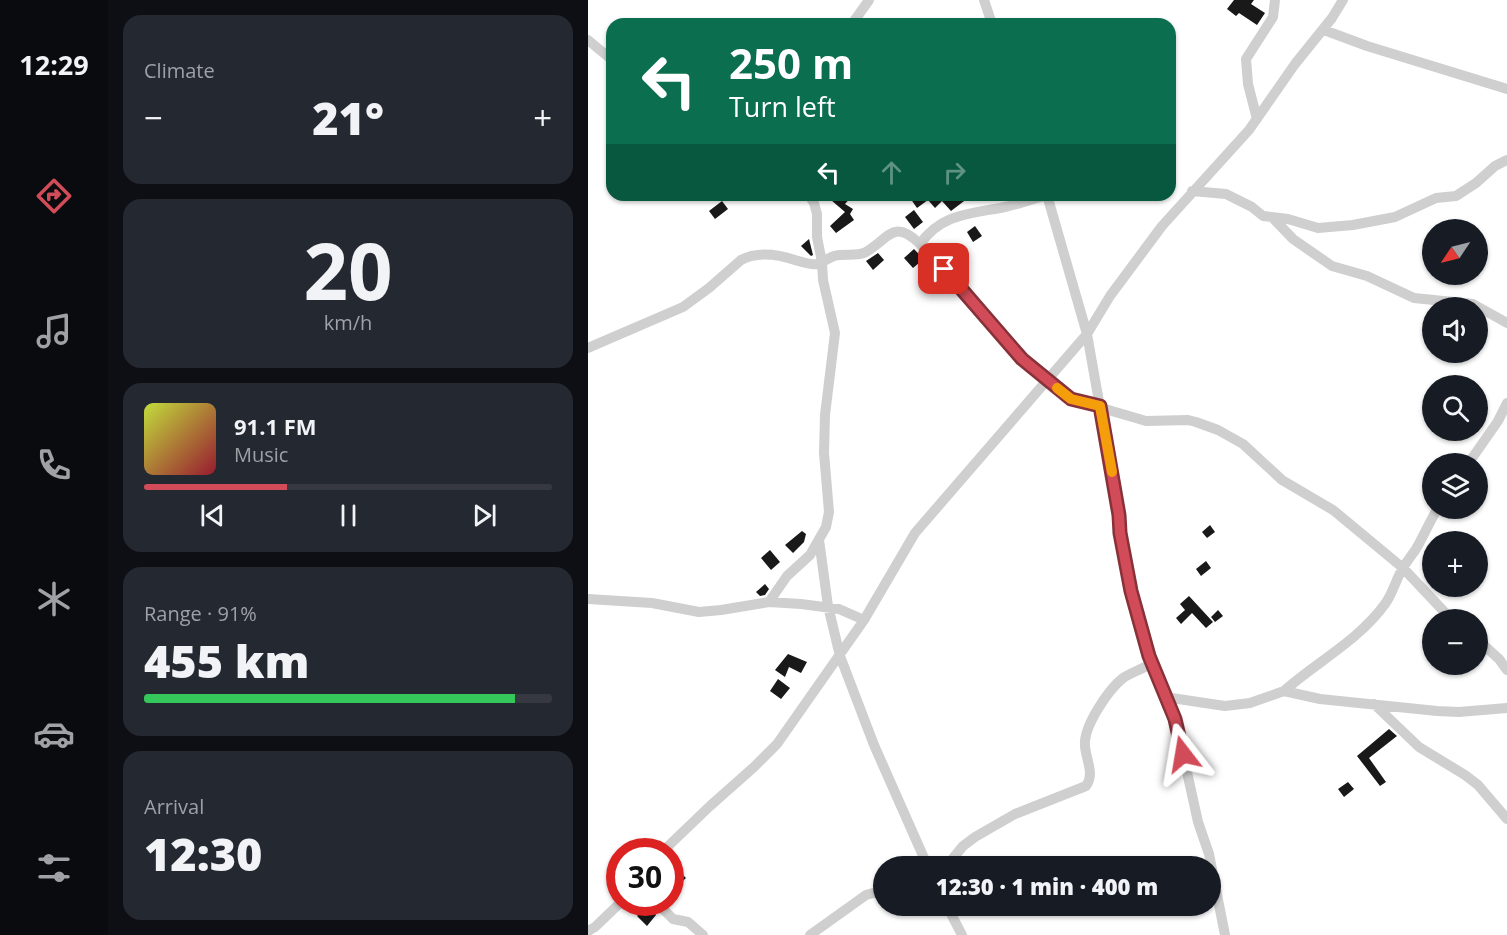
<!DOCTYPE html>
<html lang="en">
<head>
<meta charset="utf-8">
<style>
  :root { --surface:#171b24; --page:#242831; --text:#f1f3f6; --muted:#9ea1a6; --line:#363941; --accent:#d14c58 }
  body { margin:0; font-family:"Open Sans",sans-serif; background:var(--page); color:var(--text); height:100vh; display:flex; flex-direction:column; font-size:22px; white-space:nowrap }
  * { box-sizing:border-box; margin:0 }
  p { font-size:20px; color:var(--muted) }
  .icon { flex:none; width:33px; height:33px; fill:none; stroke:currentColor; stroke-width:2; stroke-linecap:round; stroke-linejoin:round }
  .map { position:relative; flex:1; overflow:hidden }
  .details { display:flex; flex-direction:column; gap:15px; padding:15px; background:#0d0f14; width:480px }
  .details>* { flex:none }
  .hud { position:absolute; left:18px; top:18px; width:570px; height:183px; border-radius:18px; box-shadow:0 2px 4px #0004; background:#0b6e4f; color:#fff; overflow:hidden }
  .needle { width:39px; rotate:235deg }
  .fabs { position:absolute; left:834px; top:219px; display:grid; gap:12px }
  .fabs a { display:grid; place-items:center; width:66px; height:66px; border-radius:50%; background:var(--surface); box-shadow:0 2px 4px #0004; font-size:30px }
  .speed { position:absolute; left:18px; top:838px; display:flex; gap:12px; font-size:30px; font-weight:700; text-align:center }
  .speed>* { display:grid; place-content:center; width:78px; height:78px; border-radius:50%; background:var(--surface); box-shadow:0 2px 4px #0004; line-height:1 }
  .speed .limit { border:9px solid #d22; background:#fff; color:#111 }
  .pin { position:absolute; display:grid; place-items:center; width:51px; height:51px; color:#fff; margin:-26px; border-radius:12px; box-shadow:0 3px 9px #0006 }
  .me { position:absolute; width:66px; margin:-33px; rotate:346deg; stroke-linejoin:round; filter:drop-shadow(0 0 4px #0008) }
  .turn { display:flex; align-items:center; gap:21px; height:126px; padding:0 24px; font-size:27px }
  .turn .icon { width:78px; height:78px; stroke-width:2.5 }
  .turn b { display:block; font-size:42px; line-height:51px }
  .lanes { display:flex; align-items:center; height:57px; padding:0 24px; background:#0003; justify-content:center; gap:30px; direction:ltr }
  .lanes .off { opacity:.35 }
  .big { font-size:45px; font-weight:800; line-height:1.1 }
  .details .card { flex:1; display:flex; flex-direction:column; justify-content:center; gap:9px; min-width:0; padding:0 21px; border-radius:18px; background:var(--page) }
  .details .dial { align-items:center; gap:0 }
  .dial b { font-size:78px; line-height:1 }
  .song { display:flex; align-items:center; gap:18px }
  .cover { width:72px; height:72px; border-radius:9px; background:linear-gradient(135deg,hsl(70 70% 55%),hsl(350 70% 35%)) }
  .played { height:6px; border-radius:3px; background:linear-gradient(90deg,var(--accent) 35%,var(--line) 35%) }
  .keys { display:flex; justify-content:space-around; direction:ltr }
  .heat { display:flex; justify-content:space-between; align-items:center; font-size:33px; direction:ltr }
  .charge { height:9px; border-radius:4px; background:linear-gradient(90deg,#34c759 91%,var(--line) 0) }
  .trip { position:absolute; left:285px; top:856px; width:348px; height:60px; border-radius:30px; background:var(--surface); box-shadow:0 2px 4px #0004; font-weight:800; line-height:60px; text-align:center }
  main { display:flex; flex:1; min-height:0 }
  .menu { display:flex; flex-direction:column; width:108px; justify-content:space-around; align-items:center; background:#090b0e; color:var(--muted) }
  .menu .icon { width:42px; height:42px }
  .menu .on { color:var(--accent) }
  .menu b { font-size:27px; color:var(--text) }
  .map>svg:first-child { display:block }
  .building { fill:#191919 }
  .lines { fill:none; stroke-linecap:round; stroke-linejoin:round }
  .minor { stroke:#cfcfcf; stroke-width:10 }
  .route-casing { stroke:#883139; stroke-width:15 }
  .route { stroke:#d14c58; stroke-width:10 }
  .slow { stroke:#f59e0b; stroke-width:10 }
</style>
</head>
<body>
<main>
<nav class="menu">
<b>12:29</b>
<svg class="icon on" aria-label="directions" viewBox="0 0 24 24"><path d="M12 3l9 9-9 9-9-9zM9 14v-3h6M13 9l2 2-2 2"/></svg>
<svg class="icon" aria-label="music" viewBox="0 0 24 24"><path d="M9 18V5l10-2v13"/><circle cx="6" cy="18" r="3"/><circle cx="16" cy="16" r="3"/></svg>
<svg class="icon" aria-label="phone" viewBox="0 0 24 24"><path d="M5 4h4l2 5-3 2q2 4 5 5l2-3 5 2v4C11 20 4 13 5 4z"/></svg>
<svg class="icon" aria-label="climate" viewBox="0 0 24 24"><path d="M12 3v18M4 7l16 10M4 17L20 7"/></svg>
<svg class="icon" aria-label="car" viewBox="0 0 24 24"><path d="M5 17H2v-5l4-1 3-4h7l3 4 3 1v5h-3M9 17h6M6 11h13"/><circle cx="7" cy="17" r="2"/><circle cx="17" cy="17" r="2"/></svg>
<svg class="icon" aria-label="filters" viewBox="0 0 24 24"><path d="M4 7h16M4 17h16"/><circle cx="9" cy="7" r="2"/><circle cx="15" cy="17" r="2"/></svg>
</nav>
<section class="details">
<div class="card"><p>Climate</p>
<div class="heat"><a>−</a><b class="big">21°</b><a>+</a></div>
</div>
<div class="card dial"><b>20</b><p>km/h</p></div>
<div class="card">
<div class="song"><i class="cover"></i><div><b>91.1 FM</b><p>Music</p></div></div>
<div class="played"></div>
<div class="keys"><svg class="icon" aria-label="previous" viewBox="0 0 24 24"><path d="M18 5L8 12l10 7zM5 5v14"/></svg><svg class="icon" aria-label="pause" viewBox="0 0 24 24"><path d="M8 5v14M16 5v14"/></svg><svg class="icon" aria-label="next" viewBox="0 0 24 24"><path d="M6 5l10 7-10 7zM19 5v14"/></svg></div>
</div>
<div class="card"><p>Range · 91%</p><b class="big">455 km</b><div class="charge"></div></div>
<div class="card"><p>Arrival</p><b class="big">12:30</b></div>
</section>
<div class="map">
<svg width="919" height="935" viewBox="0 0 919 935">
  <rect width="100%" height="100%" fill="#fff"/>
  <path class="building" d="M 646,0 L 666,0 L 663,4 L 677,13 L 669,25 L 651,13 L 648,16 L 639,9 Z
    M 247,195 L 265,195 L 257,204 L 265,209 L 262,214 L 266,220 L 248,233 L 242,226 L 257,212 L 243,200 Z
    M 320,195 L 384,195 L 363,211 L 354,201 L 347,208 L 340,200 L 329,208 Z
    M 134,201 L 140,209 L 127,219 L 121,211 Z
    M 326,210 L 335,222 L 326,229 L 317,217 Z
    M 387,226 L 394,236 L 385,242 L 379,232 Z
    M 221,239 L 225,255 L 223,256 L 213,246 Z
    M 326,249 L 353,278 L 348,282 L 332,262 L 325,268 L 316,258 Z
    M 290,253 L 296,260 L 285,270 L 278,261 Z
    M 622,525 L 627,532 L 619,538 L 614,532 Z
    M 214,531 L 218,534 L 216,542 L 205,553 L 197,545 Z
    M 182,550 L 192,562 L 183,570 L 173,558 Z
    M 618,561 L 623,568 L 613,576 L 608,569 Z
    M 177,584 L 181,589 L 177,595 L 172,596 L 168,592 Z
    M 601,596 L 625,622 L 618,628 L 604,613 L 593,624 L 588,618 L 597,610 L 592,604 Z
    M 630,610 L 635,616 L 627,622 L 623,617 Z
    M 200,654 L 219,662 L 213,673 L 201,667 L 197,677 L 187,670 Z
    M 190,679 L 202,688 L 193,699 L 182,691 Z
    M 801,729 L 809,736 L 781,758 L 798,782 L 792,786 L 769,756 Z
    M 760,782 L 766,789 L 756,797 L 750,789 Z
    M 91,871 L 98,878 L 82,893 L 82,880 Z
    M 61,903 L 68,915 L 59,926 L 49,916 Z"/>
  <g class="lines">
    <path class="minor" d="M 396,0 L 404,24
      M 264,24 L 281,0
      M 736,30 L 779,46 L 919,89
      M 0,40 L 24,60
      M 669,119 L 660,84 L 658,59 L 685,17 L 687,0
      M 604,191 L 638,194 L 664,207 L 675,216 L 700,219 L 730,228 L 765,225 L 807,217 L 848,198 L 868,196 L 888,183 L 907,166 L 919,160
      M 684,217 L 705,239 L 744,266 L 779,276 L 826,298 L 885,304 L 919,323
      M 332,244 C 354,213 383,214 417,207 C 431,204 445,199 459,195 L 499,334 L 531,515 L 532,533 L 539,573 L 561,656 L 590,731 L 610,822 L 621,854 L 637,935
      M 0,348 L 95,307 L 121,288 L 153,260 C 170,251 189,254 207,260 C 214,262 222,265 229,264 C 235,263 240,258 246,256 C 257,253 268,257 278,252 C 302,237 306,219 332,244 L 386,303 L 418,342 L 434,359 L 483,399 L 558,421 L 600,420 L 608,422 L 630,430 L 655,444 L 694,480 L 745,510 L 815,568 L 864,620
      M 880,464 L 910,421 L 919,403
      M 231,540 L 240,606 L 252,656 L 286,745 L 340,867
      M 0,599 L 64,603 L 111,612 L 133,610 L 181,602 L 213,604 L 251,609 L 276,620
      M 181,602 L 199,576 L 222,555 L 238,527 L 241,512 L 236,453 L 237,415 L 247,333 L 235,280 L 234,262 L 229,237 L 229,214 L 226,203 L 221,195
      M 890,640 L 911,659 L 919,670
      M 696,691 C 730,661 770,641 797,604 C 805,593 808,579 815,568 C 819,561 824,555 828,549 C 836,535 842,521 850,508
      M 577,697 L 637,706 L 662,703 L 696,691 L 732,699 L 849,711 L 871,712 L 919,708
      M 786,704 L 831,747 L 877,775 L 890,785 L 919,819
      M 74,852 L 122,806 L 166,767 L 189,744 L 276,620 L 327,533 L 499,334 L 522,296 L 574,226 L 661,130 L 707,64 L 744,18 L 755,0
      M 358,867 L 375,846 L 387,837 L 427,814 L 498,786 C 507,774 498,760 497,746 C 495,727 520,690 535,678 C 544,672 555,669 564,663
      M 69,903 L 85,919 L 100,922 L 115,935
      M 359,906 L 374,935
      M 0,931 L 7,927 L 32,903
      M 222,935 L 278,895 L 285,893 L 296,893"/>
  </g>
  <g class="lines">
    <defs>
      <path id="route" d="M 356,269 L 434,359 L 483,399 L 512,406 L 531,515 L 532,533 L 543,591 L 561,656 L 587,719 L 595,754"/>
    </defs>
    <use href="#route" class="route-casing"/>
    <use href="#route" class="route"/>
    <path class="slow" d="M 469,388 L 483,399 L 512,406 L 524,472"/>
  </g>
</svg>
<div class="fabs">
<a><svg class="needle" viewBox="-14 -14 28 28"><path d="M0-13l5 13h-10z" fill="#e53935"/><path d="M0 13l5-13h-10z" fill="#9ea1a6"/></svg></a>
<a><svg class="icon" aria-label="sound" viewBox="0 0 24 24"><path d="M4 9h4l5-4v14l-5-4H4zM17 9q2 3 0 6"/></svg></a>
<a><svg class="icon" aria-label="search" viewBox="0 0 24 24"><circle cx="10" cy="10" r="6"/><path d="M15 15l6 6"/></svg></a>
<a><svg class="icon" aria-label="layers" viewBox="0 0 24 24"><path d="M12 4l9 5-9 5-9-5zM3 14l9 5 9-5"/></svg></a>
<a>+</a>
<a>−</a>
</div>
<div class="speed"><div class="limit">30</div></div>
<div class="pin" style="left:356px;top:269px;background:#d93025"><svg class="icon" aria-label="arrive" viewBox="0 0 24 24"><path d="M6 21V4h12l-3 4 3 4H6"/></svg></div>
<svg class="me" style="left:595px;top:754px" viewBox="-20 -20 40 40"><path d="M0-17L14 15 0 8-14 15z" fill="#d14c58" stroke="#fff" stroke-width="4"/></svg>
<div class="trip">12:30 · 1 min · 400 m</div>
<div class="hud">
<div class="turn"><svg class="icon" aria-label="left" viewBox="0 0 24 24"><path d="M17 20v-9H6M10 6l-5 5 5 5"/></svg><div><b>250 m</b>Turn left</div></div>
<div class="lanes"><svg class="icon" aria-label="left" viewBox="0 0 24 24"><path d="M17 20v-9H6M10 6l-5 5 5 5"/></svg><svg class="icon off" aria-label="ahead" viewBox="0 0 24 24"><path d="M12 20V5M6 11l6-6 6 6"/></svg><svg class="icon off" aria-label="right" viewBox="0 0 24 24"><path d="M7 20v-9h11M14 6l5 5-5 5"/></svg></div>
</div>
</div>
</main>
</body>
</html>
